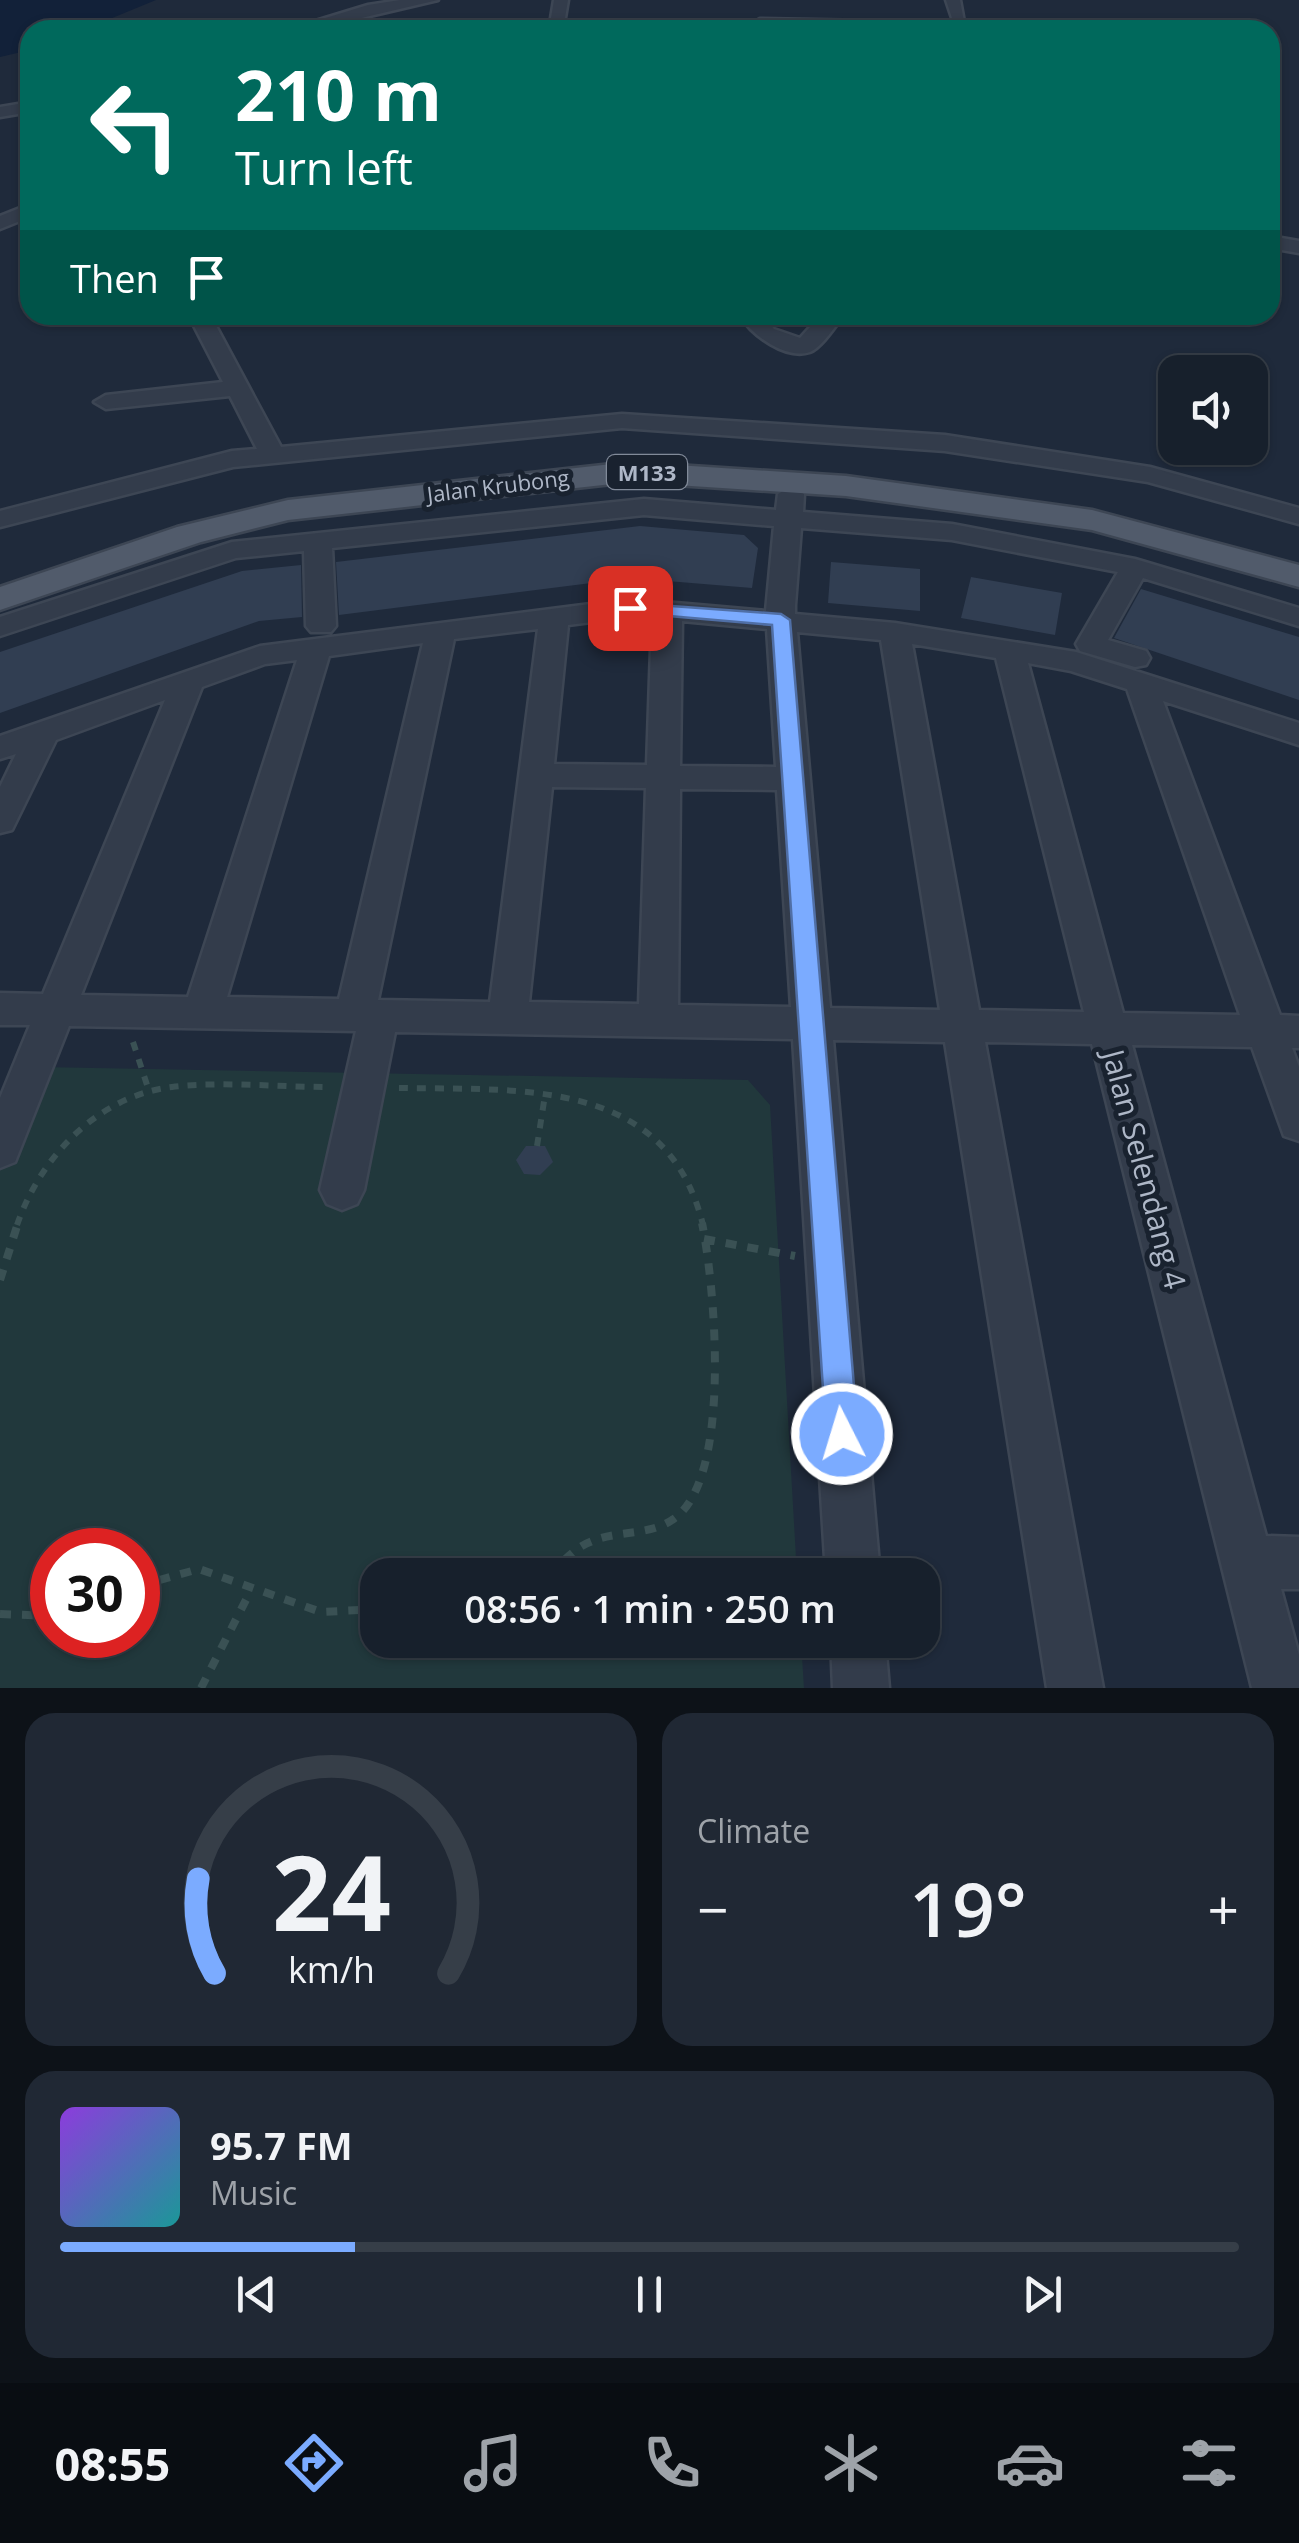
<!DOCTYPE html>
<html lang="en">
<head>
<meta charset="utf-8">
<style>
  :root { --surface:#17202c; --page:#202834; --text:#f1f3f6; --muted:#9ea3a9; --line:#363e48; --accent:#7babff }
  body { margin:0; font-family:"Open Sans",sans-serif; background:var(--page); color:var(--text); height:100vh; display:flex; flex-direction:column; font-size:38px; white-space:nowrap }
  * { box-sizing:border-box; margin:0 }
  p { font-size:32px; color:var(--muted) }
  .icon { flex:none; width:55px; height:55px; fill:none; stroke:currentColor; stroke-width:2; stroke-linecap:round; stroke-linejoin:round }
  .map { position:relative; height:1688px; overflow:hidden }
  .drawer { display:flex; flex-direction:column; gap:25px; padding:25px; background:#0d1218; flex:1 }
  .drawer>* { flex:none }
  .top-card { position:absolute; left:20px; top:20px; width:1260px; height:305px; border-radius:30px; box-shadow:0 2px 8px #0004,0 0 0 2px var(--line); background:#00695c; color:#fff; overflow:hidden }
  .buttons { position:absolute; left:1158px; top:355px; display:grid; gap:20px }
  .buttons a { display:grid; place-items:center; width:110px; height:110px; border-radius:20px; background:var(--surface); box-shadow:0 2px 8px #0004,0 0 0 2px var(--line); font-size:50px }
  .speed { position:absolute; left:30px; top:1528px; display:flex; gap:20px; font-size:50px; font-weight:700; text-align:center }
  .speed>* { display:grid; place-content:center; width:130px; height:130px; border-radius:50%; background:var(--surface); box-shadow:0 2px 8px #0004,0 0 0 2px var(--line); line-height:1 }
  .speed .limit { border:15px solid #d22; background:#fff; color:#111 }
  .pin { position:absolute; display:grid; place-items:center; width:85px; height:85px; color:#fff; margin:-42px; border-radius:20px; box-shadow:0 5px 15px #0006 }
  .me { position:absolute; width:110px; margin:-55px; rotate:355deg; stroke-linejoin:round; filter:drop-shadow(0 0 8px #0008) }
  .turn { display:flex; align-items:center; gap:35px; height:210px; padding:0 50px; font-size:45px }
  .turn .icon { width:130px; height:130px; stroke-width:2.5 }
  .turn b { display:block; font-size:70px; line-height:85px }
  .then { display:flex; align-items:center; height:95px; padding:0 50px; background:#0003; gap:20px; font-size:38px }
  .big { font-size:75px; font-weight:600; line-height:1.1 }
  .drawer .tile { flex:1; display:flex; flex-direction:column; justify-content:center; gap:15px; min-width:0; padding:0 35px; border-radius:30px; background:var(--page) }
  .drawer .dial { align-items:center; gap:0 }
  .dial svg { height:260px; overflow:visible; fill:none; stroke:var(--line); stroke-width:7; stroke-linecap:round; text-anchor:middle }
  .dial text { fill:var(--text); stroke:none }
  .song { display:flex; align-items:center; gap:30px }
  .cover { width:120px; height:120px; border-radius:15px; background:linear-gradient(135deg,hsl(270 70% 55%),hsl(180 70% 35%)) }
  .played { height:10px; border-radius:5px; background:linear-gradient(90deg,var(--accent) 25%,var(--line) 25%) }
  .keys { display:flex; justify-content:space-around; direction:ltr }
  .heat { display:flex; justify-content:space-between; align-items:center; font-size:55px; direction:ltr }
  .drawer .tiles { flex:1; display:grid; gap:25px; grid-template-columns:1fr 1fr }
  .tile:last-child { grid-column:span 2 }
  .trip { position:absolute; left:360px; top:1558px; width:580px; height:100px; border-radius:30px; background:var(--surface); box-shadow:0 2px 8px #0004,0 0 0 2px var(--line); font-weight:600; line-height:100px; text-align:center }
  .tab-bar { display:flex; height:160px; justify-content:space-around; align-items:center; background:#090d12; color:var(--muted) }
  .tab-bar .icon { width:70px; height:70px }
  .tab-bar .on { color:var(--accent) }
  .tab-bar b { font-size:45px; color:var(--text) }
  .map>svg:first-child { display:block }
  .green { fill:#21383c; fill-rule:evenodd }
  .water { fill:#122139 }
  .building { fill:#313e52 }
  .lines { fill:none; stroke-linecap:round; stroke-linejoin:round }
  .minor-casing { stroke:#3d4654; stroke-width:5 }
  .major-casing { stroke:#3d4654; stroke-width:5 }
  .path-far1 { stroke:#3a5154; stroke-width:6; stroke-dasharray:9 9; stroke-linecap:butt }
  .path { stroke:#3a5154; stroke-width:8; stroke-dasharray:11 11; stroke-linecap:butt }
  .minor { fill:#333c4b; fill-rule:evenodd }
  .major { fill:#515b6b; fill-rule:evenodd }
  .route { fill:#7babff; stroke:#506fa6; stroke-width:2.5 }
  .labels { text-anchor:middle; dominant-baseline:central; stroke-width:10; stroke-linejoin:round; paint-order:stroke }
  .shield { fill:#19222f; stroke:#818a99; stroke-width:2.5 }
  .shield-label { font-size:22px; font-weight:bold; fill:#aeb7c7 }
  .far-street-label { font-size:22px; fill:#aeb7c7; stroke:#19222f }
  .near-street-label { font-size:30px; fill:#aeb7c7; stroke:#19222f }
</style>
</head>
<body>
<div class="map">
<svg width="1299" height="1688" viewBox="0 0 1299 1688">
  <rect width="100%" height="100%" fill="#1f2a3b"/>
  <path class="green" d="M 40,1067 L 748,1080 L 770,1105 L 797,1575 L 378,1575 L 378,1640 L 801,1640 L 804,1688 L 0,1688 L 0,1169 ZM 52,1550 L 138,1550 L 138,1635 L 52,1635 Z"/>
  <path class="water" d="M 0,0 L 156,0 L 83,30 L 30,30 L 30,50 L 0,57 Z"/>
  <path class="building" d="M 640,526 L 744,535 L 758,548 L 752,588 L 631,578 L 339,615 L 336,562 Z
    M 831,562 L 920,569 L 920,611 L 828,603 Z
    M 301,565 L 302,617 L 259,621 L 0,713 L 0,652 L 242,571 Z
    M 971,577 L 1062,593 L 1055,635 L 961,618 Z
    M 1141,589 L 1299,637 L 1299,700 L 1114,638 Z
    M 526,1146 L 545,1146 L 553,1162 L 540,1175 L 524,1174 L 516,1160 Z"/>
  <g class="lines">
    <defs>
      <path id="minor" d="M 400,0 L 438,0 L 310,30 L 286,30 L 368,5 Z
        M 554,0 L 568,0 L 563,30 L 549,30 Z
        M 946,0 L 960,0 L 965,27 L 955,27 Z
        M 760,19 L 870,21 L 877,25 L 870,29 L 755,26 L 753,23 Z
        M 30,102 L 30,112 L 0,117 L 0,107 Z
        M 30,204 L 30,217 L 0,229 L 0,216 Z
        M 1270,236 L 1299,241 L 1299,253 L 1270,248 Z
        M 196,315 L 235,315 L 215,324 L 281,447 L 622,414 L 945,435 L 1150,467 L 1299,508 L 1299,524 L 1148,482 L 945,451 L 622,428 L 233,467 L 0,527 L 0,511 L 232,451 L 257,449 L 230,396 L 106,409 L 94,402 L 106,395 L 223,382 L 191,320 Z
        M 740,315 L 762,315 L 774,329 L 800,338 L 821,315 L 844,315 C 836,325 822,347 810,352 C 786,360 751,335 740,315 Z
        M 791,486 L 804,494 L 803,512 L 952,524 L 1135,559 L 1299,608 L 1299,626 L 1143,578 L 1108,640 L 1146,651 L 1150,658 L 1146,665 L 1135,667 L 1080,651 L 1076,644 L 1118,572 L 952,540 L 801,528 L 795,605 L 795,614 L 895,623 L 1076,652 L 1299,723 L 1299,745 L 1163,701 L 1280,1015 L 1299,1016 L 1299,1048 L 1292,1048 L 1299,1067 L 1299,1141 L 1284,1136 L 1252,1047 L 1132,1045 L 1266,1536 L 1299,1537 L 1299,1589 L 1281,1589 L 1299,1655 L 1299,1688 L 1252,1688 L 1092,1044 L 985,1042 L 1103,1688 L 1047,1688 L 945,1042 L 833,1040 L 880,1575 L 826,1575 L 793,1039 L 395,1032 L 364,1190 L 357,1204 L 342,1210 L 327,1204 L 320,1190 L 356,1031 L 69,1026 L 15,1162 L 0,1168 L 0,1098 L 30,1025 L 0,1025 L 0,993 L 43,994 L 165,700 L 56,740 L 12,830 L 0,833 L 0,787 L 16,754 L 0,759 L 0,736 L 260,646 L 630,599 L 766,611 L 774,526 L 644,515 L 332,548 L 336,626 L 331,632 L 311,632 L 306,626 L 304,551 L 236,558 L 0,636 L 0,617 L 232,542 L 644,499 L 776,510 L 778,494 ZM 630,617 L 652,619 L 647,765 L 554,764 L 568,625 ZM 682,621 L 767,629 L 776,767 L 680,766 ZM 538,629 L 490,1002 L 378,1000 L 454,639 ZM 797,632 L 881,640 L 940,1010 L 830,1008 ZM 423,643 L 339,999 L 227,997 L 329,656 ZM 912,644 L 996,658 L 1084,1012 L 979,1010 ZM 297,660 L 188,997 L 81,995 L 202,687 L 265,664 ZM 1028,663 L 1071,671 L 1127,689 L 1240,1015 L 1123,1013 ZM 552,787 L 646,788 L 639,1004 L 529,1002 ZM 680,789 L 777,790 L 791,1007 L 678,1005 Z
        M 831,1640 L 885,1640 L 889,1688 L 833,1688 Z"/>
      <path id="major" d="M 630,462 L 846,476 L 1092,510 L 1299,565 L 1299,587 L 1092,530 L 846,496 L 630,482 L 288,520 L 201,542 L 0,610 L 0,587 L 177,527 L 288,500 Z"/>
    </defs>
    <use href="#minor" class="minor-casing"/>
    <use href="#major" class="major-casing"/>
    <path class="path-far1" d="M 133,1042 L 149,1091
      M 399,1088 C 522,1090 667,1078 703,1225
      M 537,1146 L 545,1095
      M 17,1225 C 40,1158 97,1096 172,1087 C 222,1081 277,1087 328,1087"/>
    <path class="path" d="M 704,1239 L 795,1256
      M 0,1280 L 18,1223
      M 548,1575 C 561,1564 574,1548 590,1542 C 617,1530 648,1536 672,1520 C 733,1482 715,1286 702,1223
      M 138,1586 L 199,1569 L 321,1612 L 378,1609
      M 0,1614 L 52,1616
      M 201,1688 L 251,1590"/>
    <use href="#minor" class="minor"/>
    <use href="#major" class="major"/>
  </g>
  <path class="route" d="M 630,603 L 781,614 L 790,620 L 858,1434 L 853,1445 L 842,1450 L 831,1445 L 826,1434 L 772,625 L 623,612 L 623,604 Z"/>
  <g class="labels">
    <rect class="shield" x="607" y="455" width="80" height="34" rx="8"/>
    <g class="shield-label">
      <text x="647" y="472">M133</text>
    </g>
    <g class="far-street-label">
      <text transform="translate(498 485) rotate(-7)">Jalan Krubong</text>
    </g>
    <g class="near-street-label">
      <text transform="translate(1145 1169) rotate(75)">Jalan Selendang 4</text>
    </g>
  </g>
</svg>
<div class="buttons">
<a><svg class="icon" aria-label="sound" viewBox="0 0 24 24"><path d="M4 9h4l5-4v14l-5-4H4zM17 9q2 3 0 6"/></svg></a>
</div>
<div class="speed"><div class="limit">30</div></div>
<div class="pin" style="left:630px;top:608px;background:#d93025"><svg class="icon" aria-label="arrive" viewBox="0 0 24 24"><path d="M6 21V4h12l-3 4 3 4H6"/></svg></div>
<svg class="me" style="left:842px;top:1434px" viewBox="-20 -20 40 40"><circle r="17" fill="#7babff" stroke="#fff" stroke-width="3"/><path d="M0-11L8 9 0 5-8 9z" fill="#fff"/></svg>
<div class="trip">08:56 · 1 min · 250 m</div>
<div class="top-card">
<div class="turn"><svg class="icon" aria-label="left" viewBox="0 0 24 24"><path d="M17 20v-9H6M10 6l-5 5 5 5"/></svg><div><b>210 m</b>Turn left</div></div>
<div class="then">Then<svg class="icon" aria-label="arrive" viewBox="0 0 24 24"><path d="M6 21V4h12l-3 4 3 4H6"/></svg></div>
</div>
</div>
<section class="drawer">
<div class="tiles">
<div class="tile dial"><svg viewBox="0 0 100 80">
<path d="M14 69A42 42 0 1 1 86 69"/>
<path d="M14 69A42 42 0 0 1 9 40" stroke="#7babff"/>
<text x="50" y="56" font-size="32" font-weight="700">24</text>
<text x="50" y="72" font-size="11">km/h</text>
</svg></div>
<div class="tile"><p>Climate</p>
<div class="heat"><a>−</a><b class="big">19°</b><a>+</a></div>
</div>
<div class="tile">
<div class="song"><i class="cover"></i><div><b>95.7 FM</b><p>Music</p></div></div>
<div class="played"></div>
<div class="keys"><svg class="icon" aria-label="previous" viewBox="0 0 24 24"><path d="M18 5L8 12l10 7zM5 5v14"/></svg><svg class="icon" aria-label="pause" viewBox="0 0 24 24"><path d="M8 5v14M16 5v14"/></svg><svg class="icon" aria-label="next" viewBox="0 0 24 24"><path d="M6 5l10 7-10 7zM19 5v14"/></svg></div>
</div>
</div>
</section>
<nav class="tab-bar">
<b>08:55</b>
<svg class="icon on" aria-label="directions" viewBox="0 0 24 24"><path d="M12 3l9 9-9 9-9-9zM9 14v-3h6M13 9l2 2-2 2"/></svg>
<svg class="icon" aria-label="music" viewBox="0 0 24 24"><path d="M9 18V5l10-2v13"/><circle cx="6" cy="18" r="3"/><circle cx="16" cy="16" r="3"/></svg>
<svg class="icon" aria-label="phone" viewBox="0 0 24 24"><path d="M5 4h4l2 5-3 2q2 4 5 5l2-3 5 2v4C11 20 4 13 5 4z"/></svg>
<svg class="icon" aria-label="climate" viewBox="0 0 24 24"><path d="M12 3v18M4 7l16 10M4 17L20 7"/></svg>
<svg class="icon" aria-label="car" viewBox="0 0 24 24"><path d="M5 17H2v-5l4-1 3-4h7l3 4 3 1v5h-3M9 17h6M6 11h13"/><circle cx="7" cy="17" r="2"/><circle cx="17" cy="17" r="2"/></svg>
<svg class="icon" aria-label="filters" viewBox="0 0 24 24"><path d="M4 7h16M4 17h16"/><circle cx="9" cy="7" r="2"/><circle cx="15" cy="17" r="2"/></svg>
</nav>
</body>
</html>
